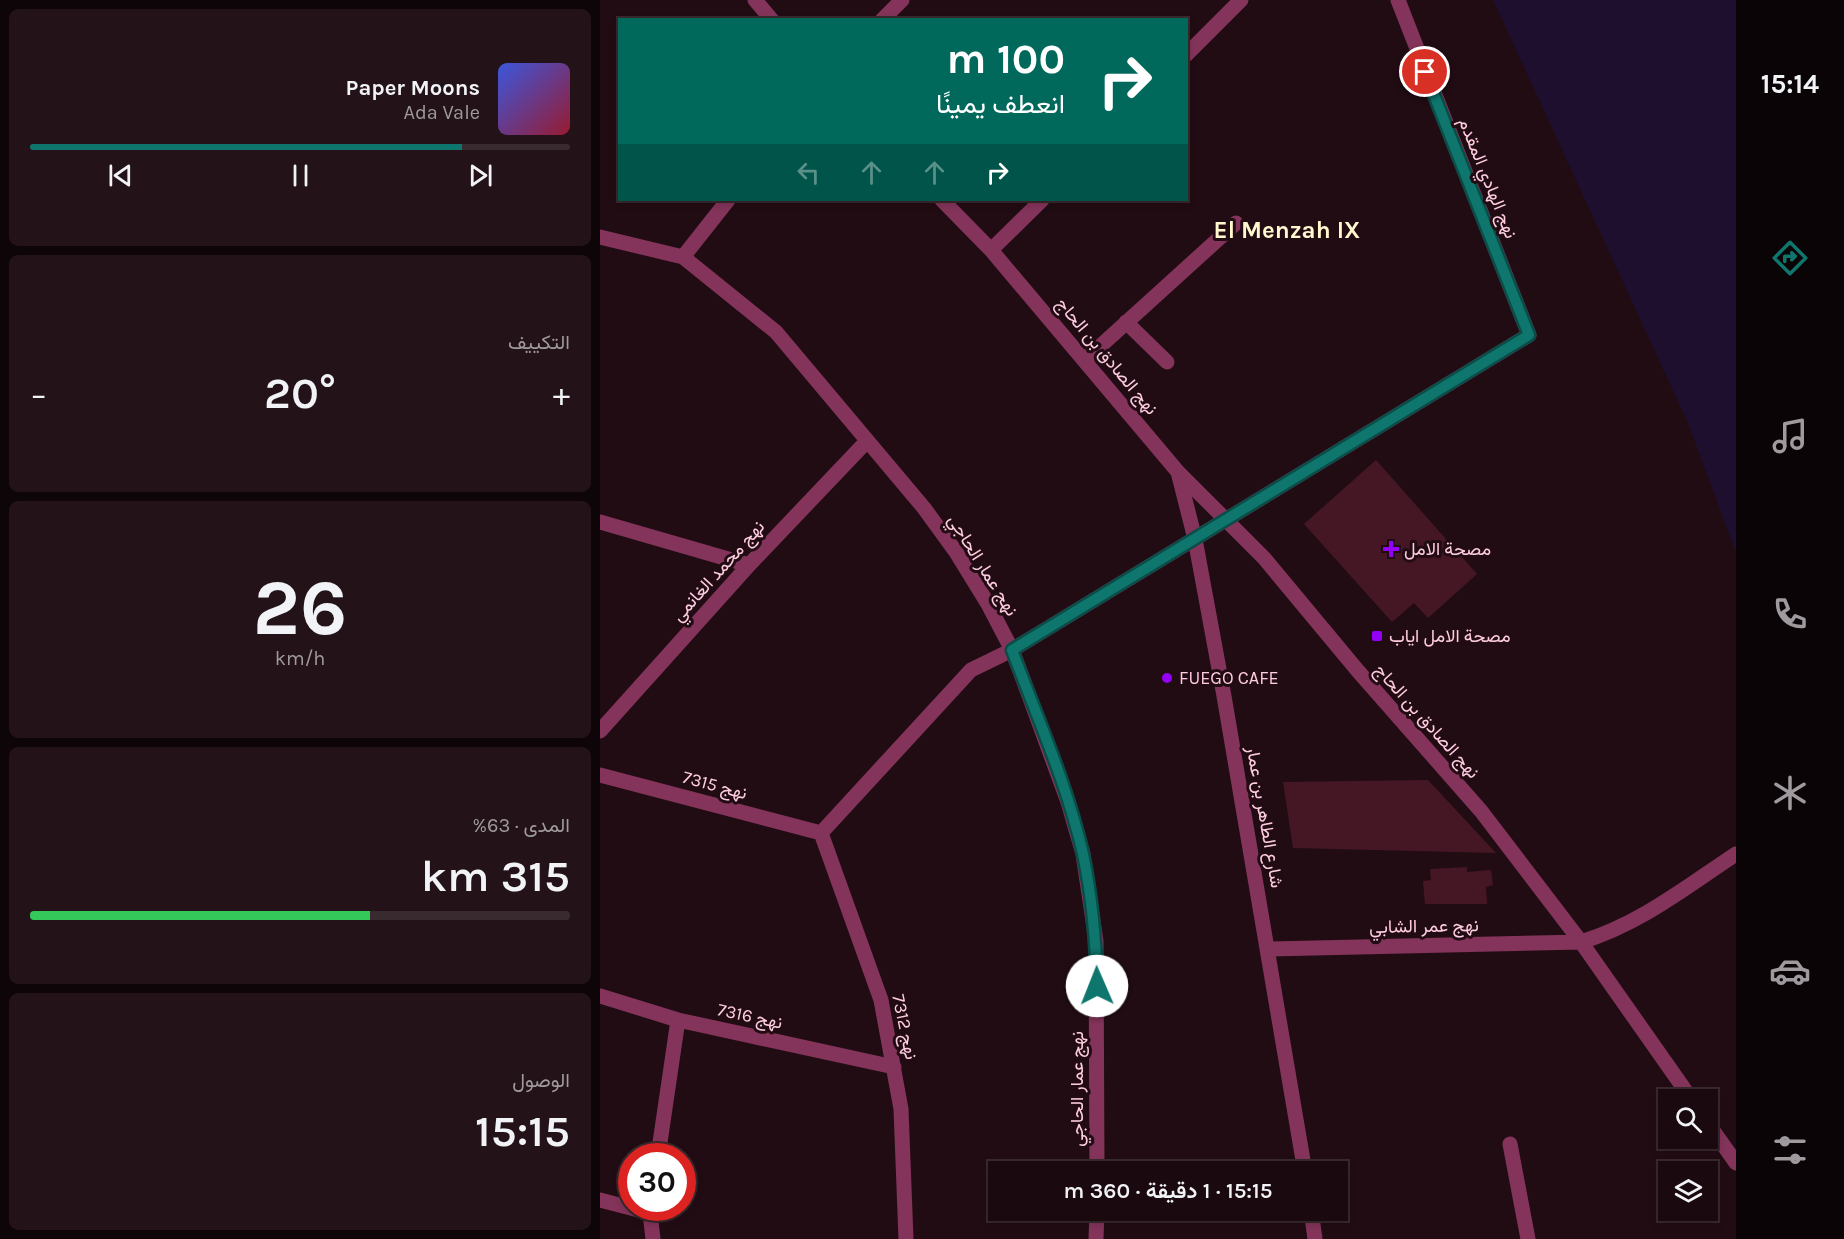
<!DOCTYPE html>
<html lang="ar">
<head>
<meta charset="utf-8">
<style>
  :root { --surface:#1a090e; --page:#231217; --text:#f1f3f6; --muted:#9f9a9e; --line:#382a2e; --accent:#0f766e }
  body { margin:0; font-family:Karla,Vazirmatn,sans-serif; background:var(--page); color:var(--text); direction:rtl; height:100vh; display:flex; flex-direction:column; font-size:22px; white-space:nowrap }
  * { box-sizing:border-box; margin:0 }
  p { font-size:20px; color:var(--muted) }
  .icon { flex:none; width:33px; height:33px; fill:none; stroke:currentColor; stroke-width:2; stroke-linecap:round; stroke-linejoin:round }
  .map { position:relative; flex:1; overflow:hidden; direction:ltr }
  .details { display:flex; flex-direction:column; gap:9px; padding:9px; background:#0e0508; width:600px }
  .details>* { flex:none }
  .banner { position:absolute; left:18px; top:18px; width:570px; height:183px; border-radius:0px; box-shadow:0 3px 9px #0003,0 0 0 2px var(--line); direction:rtl; background:#00695c; color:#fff; overflow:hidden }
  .fabs { position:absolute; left:1058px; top:1089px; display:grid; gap:12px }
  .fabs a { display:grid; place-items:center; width:60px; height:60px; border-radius:0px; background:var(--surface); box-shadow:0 3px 9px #0003,0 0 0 2px var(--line); font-size:30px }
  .speed { position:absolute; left:18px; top:1143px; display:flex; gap:12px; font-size:30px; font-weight:700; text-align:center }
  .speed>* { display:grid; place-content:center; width:78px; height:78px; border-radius:50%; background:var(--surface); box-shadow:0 3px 9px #0003,0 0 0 2px var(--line); line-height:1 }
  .speed .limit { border:9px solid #d22; background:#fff; color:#111 }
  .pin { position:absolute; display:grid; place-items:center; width:51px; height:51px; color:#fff; margin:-26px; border:3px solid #fff; border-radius:50%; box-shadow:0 2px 6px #0007 }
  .me { position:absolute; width:66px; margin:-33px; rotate:359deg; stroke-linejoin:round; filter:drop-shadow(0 0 4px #0008) }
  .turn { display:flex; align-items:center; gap:21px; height:126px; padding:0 24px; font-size:27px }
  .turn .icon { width:78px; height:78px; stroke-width:2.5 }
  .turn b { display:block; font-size:42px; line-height:51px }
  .lanes { display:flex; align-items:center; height:57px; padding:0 24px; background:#0003; justify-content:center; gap:30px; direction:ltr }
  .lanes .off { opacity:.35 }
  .big { font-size:45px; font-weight:600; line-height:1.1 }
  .details .card { flex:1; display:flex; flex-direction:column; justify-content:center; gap:9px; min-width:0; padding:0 21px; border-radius:9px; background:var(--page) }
  .details .dial { align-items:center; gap:0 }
  .dial b { font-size:78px; line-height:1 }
  .song { display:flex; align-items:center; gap:18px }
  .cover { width:72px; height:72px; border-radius:9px; background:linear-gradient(135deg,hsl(230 70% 55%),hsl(350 70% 35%)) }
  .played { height:6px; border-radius:3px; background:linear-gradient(90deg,var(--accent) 80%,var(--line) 80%) }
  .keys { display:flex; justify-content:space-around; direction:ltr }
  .heat { display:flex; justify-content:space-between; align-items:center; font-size:33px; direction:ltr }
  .charge { height:9px; border-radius:4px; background:linear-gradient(90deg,#34c759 63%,var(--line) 0) }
  .trip { position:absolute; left:388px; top:1161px; width:360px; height:60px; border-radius:0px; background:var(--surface); box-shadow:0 3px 9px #0003,0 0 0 2px var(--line); font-weight:600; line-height:60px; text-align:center; direction:rtl }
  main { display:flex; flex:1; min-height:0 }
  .tabs { display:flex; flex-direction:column; width:108px; justify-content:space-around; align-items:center; background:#0a0406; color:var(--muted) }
  .tabs .icon { width:42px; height:42px }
  .tabs .current { color:var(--accent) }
  .tabs b { font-size:27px; color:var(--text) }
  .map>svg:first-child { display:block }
  .green { fill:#1d0f2d }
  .building { fill:#451725 }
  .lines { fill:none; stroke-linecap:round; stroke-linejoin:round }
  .minor { stroke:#84345a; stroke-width:15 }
  .route-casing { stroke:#0a4d48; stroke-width:15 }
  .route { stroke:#0f766e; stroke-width:10 }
  .poi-dot { fill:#9400f8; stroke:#220c13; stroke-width:2 }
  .labels { text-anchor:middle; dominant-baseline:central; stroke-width:6; stroke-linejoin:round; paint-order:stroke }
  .street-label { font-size:18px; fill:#ffcde1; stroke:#220c13 }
  .poi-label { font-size:18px; fill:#ffcde1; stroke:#220c13; text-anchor:start }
  .district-label { font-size:24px; font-weight:bold; fill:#fff8cf; stroke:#220c13 }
</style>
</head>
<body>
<main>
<nav class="tabs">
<b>15:14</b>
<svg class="icon current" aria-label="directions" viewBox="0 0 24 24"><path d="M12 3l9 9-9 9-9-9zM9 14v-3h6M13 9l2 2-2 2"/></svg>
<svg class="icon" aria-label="music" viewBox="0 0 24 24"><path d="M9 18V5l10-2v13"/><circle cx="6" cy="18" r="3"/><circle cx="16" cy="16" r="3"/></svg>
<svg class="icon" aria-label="phone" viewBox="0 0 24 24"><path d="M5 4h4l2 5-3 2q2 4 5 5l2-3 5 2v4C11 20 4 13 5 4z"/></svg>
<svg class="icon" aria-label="climate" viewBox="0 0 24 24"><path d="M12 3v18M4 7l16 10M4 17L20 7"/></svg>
<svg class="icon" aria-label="car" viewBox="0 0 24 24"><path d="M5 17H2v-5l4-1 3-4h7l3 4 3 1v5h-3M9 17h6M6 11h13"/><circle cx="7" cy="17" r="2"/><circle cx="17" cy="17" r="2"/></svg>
<svg class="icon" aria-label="filters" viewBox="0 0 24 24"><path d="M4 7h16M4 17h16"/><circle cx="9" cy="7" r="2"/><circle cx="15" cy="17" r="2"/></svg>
</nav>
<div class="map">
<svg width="1136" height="1239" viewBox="0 0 1136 1239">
  <rect width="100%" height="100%" fill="#220c13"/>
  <path class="green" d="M 893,0 L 1136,0 L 1136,553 L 1088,423 Z"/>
  <path class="building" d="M 776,460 L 877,574 L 828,618 L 814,603 L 792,622 L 704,524 Z
    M 828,780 L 896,853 L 693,848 L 683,782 Z
    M 867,867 L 867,872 L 891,870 L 893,885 L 886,887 L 887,904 L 825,904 L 823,881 L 831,880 L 830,869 Z"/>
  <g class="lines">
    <path class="minor" d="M 155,0 L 172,20
      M 282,20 L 302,0
      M 586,55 L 641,0
      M 342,200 L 391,250 L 578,472 L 664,558 L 758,671 L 881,811 L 981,942 L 1092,1100
      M 0,237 L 83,257 L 176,332 L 324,508 L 356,552 L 388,604 L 412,650 L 430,698 L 468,802 L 483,854 L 496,941 L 497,1172
      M 391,250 L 442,200
      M 83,257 L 128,200
      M 526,322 L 567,362
      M 485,360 L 636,223
      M 578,472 L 595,539 L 624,696 L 705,1172
      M 0,522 L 149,565
      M 0,731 L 149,565 L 267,441
      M 0,775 L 221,833
      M 221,833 L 371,670 L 412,650 L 929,335 L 798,0
      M 221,833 L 281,1000 L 301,1109 L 306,1239
      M 667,949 L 981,942 C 1040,924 1086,887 1136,854
      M 0,996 L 78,1020 L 294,1067
      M 1107,1122 L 1136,1163
      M 910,1144 L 928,1239
      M 58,1156 L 78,1020
      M 0,1200 L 50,1213 L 51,1208
      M 711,1210 L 715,1239
      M 50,1213 L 53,1239
      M 496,1239 L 497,1210"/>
  </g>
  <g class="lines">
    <defs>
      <path id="route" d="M 497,986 C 496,941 492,897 483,854 C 467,784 437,717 412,650 L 929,335 L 825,72"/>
    </defs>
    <use href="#route" class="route-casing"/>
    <use href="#route" class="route"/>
  </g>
  <g class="poi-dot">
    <path d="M788 540h6v6h6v6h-6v6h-6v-6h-6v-6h6z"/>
    <rect x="771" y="630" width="12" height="12" rx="3"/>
    <circle cx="567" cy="678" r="6"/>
  </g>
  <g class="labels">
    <g class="street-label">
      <text transform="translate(888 178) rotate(68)">نهج الهادي المقدم</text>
      <text transform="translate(507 356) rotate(50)">نهج الصادق بن الحاج</text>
      <text transform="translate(383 565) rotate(58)">نهج عمار الحاجي</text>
      <text transform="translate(118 571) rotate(-48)">نهج محمد الغانمي</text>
      <text transform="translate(827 721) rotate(48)">نهج الصادق بن الحاج</text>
      <text transform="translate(115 785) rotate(15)">نهج 7315</text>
      <text transform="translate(665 817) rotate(80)">شارع الطاهر بن عمار</text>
      <text transform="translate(824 926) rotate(-1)">نهج عمر الشابي</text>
      <text transform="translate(150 1016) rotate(12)">نهج 7316</text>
      <text transform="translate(305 1027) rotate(78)">نهج 7312</text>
      <text transform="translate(477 1089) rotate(-90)">نهج عمار الحاجي</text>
    </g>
    <g class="poi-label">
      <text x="804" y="549">مصحة الامل</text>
      <text x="789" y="636">مصحة الامل اياب</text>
      <text x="579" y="678">FUEGO CAFE</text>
    </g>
    <g class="district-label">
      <text x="687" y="230">El Menzah IX</text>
    </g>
  </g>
</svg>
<div class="fabs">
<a><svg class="icon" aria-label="search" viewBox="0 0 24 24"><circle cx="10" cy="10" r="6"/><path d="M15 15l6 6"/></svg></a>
<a><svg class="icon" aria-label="layers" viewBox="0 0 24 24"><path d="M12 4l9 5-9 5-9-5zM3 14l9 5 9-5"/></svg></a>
</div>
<div class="speed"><div class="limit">30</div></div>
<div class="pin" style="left:825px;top:72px;background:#d93025"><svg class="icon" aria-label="arrive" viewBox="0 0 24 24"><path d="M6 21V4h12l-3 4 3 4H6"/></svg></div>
<svg class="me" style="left:497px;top:986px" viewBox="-20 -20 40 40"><circle r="19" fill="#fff"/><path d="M0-13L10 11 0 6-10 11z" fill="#0f766e"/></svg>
<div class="trip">15:15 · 1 دقيقة · 360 m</div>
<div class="banner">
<div class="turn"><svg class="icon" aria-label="right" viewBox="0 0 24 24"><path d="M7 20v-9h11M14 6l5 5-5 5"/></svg><div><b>100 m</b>انعطف يمينًا</div></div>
<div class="lanes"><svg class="icon off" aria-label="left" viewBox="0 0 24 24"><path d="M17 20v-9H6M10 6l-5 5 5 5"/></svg><svg class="icon off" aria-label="ahead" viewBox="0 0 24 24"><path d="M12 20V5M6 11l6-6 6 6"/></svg><svg class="icon off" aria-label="ahead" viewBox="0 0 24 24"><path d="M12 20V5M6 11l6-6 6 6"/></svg><svg class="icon" aria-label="right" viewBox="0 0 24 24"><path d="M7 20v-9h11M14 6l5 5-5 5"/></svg></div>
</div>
</div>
<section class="details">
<div class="card">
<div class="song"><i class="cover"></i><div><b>Paper Moons</b><p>Ada Vale</p></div></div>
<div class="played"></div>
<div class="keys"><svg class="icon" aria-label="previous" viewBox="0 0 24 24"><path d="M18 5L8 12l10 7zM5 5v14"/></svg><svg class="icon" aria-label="pause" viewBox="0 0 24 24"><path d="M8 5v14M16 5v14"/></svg><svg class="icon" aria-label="next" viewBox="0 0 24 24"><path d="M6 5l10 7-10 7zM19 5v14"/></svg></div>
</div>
<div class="card"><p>التكييف</p>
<div class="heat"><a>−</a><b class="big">20°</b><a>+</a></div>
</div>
<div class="card dial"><b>26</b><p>km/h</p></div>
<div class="card"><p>المدى · 63%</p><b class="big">315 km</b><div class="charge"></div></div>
<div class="card"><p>الوصول</p><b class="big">15:15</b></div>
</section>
</main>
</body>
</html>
